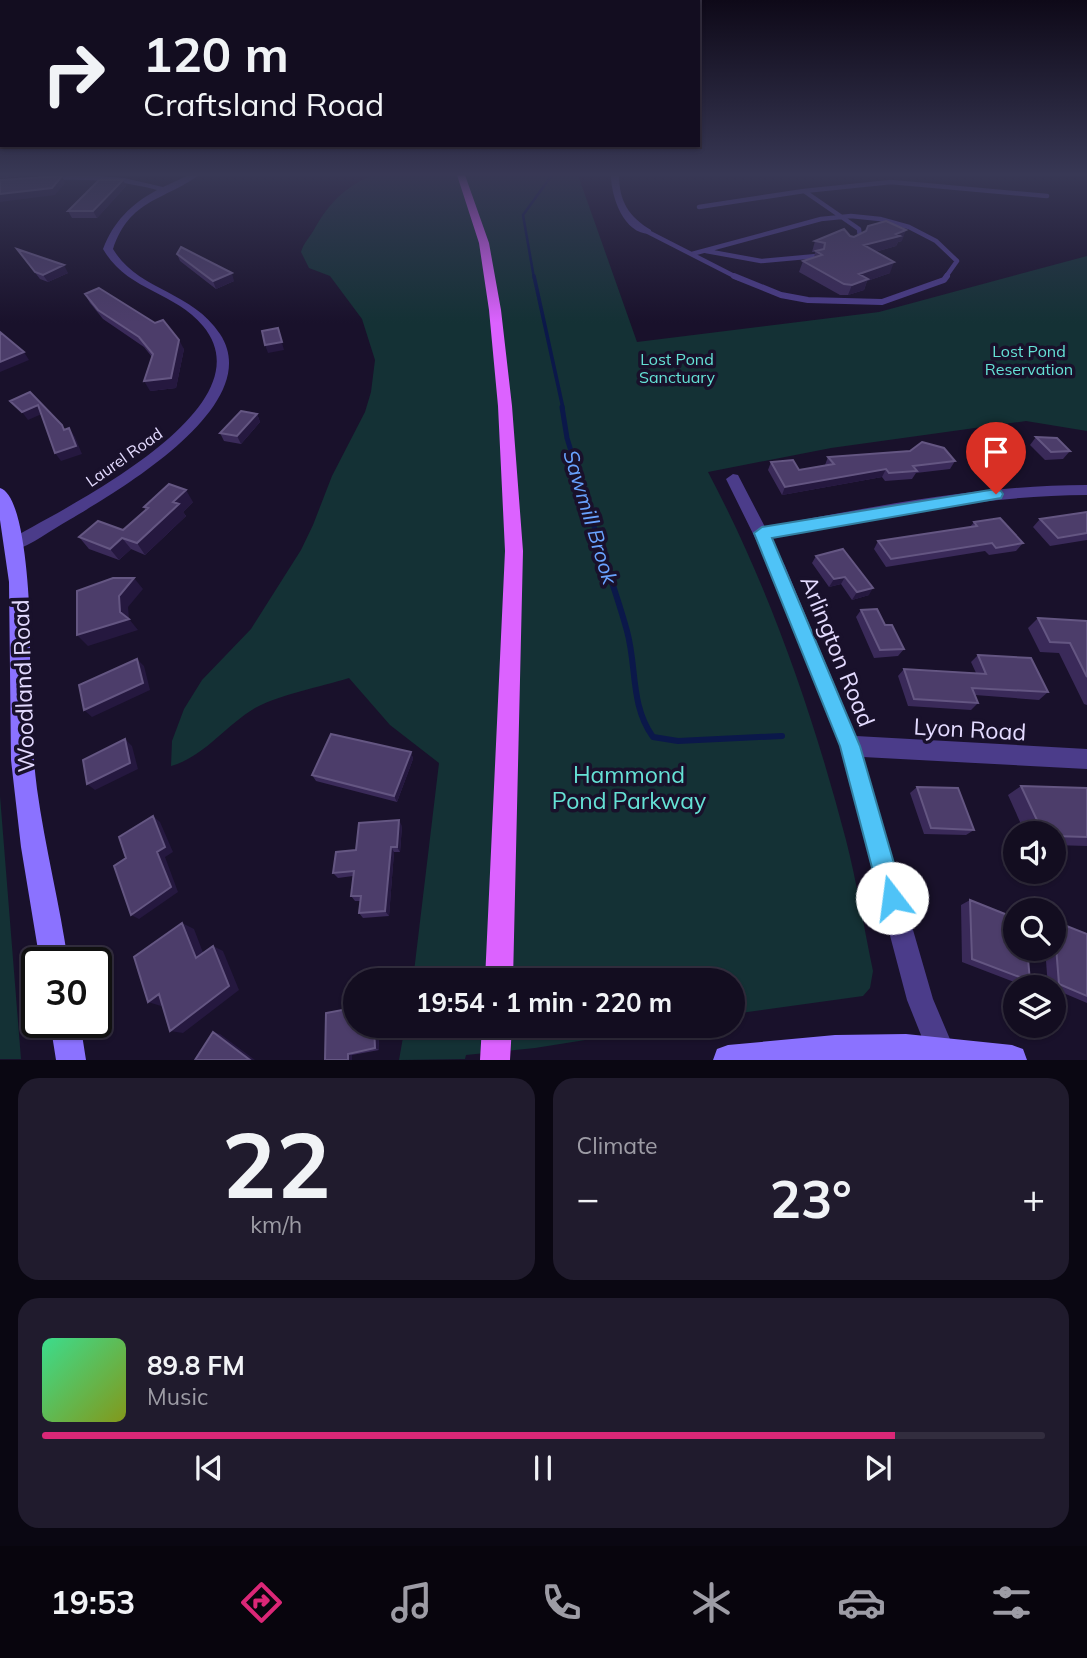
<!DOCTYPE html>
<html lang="en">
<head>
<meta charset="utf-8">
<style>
  :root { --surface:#130d20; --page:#201b2d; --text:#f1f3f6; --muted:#9d9ca5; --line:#322d3e; --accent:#db2777 }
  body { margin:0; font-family:Mulish,sans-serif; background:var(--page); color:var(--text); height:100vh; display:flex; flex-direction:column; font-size:26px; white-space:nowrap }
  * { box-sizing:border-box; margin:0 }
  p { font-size:23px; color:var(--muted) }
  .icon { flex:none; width:38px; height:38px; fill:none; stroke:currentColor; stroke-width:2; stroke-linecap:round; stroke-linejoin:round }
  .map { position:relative; height:1060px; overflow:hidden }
  .sheet { display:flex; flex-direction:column; gap:18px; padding:18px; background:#0a0712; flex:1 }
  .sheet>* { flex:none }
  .guide { position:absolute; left:0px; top:0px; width:700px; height:147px; box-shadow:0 2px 5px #0004,0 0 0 2px var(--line); background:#130d20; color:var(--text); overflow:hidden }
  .tools { position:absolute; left:1003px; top:821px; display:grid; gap:14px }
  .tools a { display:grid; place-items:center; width:63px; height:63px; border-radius:50%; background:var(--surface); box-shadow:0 2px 5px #0004,0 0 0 2px var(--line); font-size:35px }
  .speed { position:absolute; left:21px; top:947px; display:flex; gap:14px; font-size:35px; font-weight:700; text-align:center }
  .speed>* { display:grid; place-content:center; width:91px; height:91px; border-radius:50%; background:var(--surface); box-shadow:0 2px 5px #0004,0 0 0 2px var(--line); line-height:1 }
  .speed .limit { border:4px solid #111; border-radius:10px; background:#fff; color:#111 }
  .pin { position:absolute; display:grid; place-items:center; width:60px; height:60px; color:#fff; margin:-72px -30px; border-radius:50% 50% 50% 0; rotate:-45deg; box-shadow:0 0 7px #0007 }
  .pin .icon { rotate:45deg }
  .me { position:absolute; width:77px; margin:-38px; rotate:345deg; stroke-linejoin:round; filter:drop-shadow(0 0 5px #0008) }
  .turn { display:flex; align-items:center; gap:24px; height:147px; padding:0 28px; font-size:32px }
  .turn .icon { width:91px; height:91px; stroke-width:2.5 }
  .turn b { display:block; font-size:49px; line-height:60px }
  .big { font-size:52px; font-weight:700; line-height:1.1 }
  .sheet .widget { flex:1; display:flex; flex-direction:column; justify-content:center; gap:10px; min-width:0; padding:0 24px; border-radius:21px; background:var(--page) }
  .sheet .dial { align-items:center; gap:0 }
  .dial b { font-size:91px; line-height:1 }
  .song { display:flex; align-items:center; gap:21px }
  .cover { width:84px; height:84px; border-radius:10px; background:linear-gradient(135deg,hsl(150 70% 55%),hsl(70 70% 35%)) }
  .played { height:7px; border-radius:4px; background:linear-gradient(90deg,var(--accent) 85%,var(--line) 85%) }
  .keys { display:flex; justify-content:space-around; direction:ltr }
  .heat { display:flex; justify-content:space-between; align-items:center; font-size:38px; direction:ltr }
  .sheet .tiles { flex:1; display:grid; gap:18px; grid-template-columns:1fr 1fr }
  .widget:last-child { grid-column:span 2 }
  .trip { position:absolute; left:343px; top:968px; width:402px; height:70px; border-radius:35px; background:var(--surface); box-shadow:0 2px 5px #0004,0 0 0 2px var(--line); font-weight:700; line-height:70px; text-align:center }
  .menu { display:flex; height:112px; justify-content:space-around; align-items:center; background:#08050d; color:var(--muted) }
  .menu .icon { width:49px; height:49px }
  .menu .selected { color:var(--accent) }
  .menu b { font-size:32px; color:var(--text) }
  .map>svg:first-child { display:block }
  .green { fill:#143135 }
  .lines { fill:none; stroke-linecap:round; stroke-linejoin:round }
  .stream-far3 { stroke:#0b184a; stroke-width:2.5 }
  .stream-far2 { stroke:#0b184a; stroke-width:3.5 }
  .stream-far1 { stroke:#0b184a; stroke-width:5 }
  .stream { stroke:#0b184a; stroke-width:6 }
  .lane-far1 { stroke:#4b3c8a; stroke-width:4.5 }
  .lane { stroke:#4b3c8a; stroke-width:6 }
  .street { fill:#4b3c8a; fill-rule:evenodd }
  .secondary { fill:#8b72ff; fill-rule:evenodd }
  .primary { fill:#dc62ff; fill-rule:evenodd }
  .wall { fill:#3a2a59 }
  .shaded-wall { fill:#25183f }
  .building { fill:#4c3d6a; stroke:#645682; stroke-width:2 }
  .route { fill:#4fc3f7; stroke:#337fa1; stroke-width:2 }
  .labels { text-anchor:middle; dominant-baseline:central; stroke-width:7; stroke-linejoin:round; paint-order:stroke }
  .far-park-label { font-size:16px; fill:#65e1d5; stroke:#19112b }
  .far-street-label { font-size:16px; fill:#e4dbff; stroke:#19112b }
  .water-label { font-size:21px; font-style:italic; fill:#69a3ff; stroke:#19112b }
  .near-street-label { font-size:23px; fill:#e4dbff; stroke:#19112b }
  .near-park-label { font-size:23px; fill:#65e1d5; stroke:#19112b }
</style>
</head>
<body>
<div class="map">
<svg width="1087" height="1060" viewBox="0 0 1087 1060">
  <rect width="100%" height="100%" fill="#19112b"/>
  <path class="green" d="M 373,175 L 578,175 L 637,342 L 879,312 L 1087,256 L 1087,431 L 1026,421 L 831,448 L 708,472 C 769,587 813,714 846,840 C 857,883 864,928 873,971 L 870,988 L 863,996 L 733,1014 L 733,980 L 413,980 L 439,763 L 390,725 L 349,678 C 320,687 281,694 255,708 C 226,725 204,757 171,766 L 172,741 L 184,709 L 202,680 L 251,629 L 301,550 L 313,525 L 332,476 L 365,412 L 371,392 L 375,360 L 362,319 L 330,276 L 309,268 L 301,252 C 304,242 310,237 315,228 C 329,203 346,186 373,175 Z
    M 0,796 L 21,1059 L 0,1059 Z
    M 405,1026 L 673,1026 L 535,1048 L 466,1055 L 465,1059 L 399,1060 Z"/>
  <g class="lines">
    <path class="stream-far3" d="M 534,278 L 523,215 L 552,175"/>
    <path class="stream-far2" d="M 534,276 L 563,408"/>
    <path class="stream-far1" d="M 562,407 L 567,438 L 609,575"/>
    <path class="stream" d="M 609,573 C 615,592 622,612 627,631 C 637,667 630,705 653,737 L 678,741 L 782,736"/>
    <path class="lane-far1" d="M 804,191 L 891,182 L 1047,196
      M 699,207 L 804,191 L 859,229 L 860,237 L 855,240
      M 648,232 L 738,278
      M 706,251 L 761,261 L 817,256
      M 692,254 L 821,219 L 851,216 L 880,219 L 909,227 L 936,241 L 957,261 L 945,278"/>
    <path class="lane" d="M 734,276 L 781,295 L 808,300 L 882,302 L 944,280 L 947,276"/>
    <path class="street" d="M 88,175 L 124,178 L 163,187 L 189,175 L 199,175 C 163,201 130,199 113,249 C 138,291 191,290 220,334 C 267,405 118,491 69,520 C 51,530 32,545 13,551 L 7,549 L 5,545 L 7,541 C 62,509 272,409 203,326 C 174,291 127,291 103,249 C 113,222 131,204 157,190 C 105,176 53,179 0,184 L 0,180 Z
      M 611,175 L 619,175 C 619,201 629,217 651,230 L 651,234 C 624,235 611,197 611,175 Z
      M 733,474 L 738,475 L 765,527 C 872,507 978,485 1087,485 L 1087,495 C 979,496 876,517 770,537 L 785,566 L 856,736 L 1087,749 L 1087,769 L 863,757 L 933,999 L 955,1051 L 951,1060 L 931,1060 L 907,1000 L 840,746 L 769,566 L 726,479 Z"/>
    <path class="secondary" d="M 0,488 C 25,495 29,600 30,624 C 30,680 30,734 37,789 C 45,847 60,905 68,962 L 40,962 L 21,847 L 11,760 L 9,582 L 0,520 Z
      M 50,1022 L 80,1022 L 86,1060 L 56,1060 Z
      M 906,1034 L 1012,1045 L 1023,1049 L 1027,1060 L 713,1060 L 717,1049 L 728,1045 L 835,1035 Z"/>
    <path class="primary" d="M 457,175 L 465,175 L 489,243 L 501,310 L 512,406 L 523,551 L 513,980 L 485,980 L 505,551 L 498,406 L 489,310 L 479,243 Z
      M 482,1026 L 512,1026 L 510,1060 L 480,1060 Z"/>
  </g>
  <path class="wall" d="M 0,175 L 49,175 L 0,178 Z
    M 123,180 L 126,186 L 97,218 L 72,218 L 68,211 Z
    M 850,236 L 902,241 L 898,242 L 896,246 L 875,252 L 890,273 L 867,281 L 864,290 L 848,295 L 840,295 L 799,272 L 803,261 L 814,258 L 815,252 L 812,252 L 815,241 Z
    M 17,249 L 68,273 L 48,282 L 40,279 Z
    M 177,254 L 234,281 L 216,289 L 180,261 Z
    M 85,294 L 184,349 L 176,388 L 150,391 L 152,357 L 144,347 L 103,319 L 90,303 Z
    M 257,414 L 260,422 L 241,444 L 224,441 L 220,433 Z
    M 1036,437 L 1070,451 L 1063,459 L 1045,460 L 1030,445 Z
    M 828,457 L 955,461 L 950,469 L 916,473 L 912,479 L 885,481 L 882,477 L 782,495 L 768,470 L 771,462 L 799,470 L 825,465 Z
    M 193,502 L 183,512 L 186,516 L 145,555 L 131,549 L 119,560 L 89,549 L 79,537 L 123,530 L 146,510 L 144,507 Z
    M 1087,512 L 1087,540 L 1050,546 L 1033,527 L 1040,519 Z
    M 974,522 L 1023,543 L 1016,551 L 989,555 L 985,551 L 886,567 L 874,549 L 878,541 L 970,527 Z
    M 843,549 L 869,595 L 852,600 L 841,584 L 829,587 L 812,563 L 816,556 Z
    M 861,610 L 885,625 L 904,649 L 898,656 L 874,658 L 856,617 Z
    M 1038,618 L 1087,621 L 1087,705 L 1084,704 L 1059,653 L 1040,652 L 1028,628 Z
    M 978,655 L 1048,692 L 1039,700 L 975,695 L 978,703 L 971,710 L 908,706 L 898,676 L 904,669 L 976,673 L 971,662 Z
    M 411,752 L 413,759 L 397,802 L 316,781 L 312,775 Z
    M 1021,786 L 1087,788 L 1087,846 L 1054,845 L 1054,833 L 1025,833 L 1008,795 Z
    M 917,787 L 974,830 L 966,835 L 924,834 L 910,793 Z
    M 402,826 L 400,852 L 394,852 L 389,916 L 363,918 L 359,913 L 360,901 L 355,901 L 351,896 L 353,876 L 338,878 L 333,873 Z
    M 970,900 L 1030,981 L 1019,984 L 962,962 L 961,905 Z
    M 1054,921 L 1087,934 L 1087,1003 L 1054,989 L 1054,987 L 1048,987 L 1045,948 L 1054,948 Z
    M 355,1026 L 378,1026 L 379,1050 L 325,1060 Z"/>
  <path class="shaded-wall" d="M 62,176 L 65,183 L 55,195 L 0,202 L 0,194 Z
    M 123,180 L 126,186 L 97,218 L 93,211 Z
    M 906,230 L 902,241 L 898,242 L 896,246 L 860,256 L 864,245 Z
    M 894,262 L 890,273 L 867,281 L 864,290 L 848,295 L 852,285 L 859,274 Z
    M 64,265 L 68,273 L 48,282 L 43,275 Z
    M 232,273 L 234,281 L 216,289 L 213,281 Z
    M 278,328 L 284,350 L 268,353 L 265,345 Z
    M 179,340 L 184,349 L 176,388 L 150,391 L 144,381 Z
    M 24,352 L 29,360 L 0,372 L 0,362 Z
    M 38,405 L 44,413 L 28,420 L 22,412 Z
    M 257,414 L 260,422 L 241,444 L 237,436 Z
    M 69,428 L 75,437 L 82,454 L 61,461 L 55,453 Z
    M 886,469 L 882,477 L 782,495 L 785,487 Z
    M 186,490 L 193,502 L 183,512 L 186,516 L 145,555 L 137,543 L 173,502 Z
    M 122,538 L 131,549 L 119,560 L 110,549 Z
    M 845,577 L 841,584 L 829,587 L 834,579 Z
    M 134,578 L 143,589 L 128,607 L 129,619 L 138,630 L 88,646 L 77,635 L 120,612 L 119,596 Z
    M 873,588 L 869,595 L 852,600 L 857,592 Z
    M 137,659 L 144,666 L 150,690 L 92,717 L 84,710 Z
    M 125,739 L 132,746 L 138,769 L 95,790 L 87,784 Z
    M 411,752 L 413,759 L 397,802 L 394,796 Z
    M 153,816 L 160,822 L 173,852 L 165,857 L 178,892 L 139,919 L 131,915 L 157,852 Z
    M 399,820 L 402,826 L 400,852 L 397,847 Z
    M 391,847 L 394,852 L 389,916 L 385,911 Z
    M 182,923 L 194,929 L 207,963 L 196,958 Z
    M 213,946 L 223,951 L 239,990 L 183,1033 L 170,1031 Z
    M 159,994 L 171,998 L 161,1006 L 148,1002 Z
    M 374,1026 L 378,1026 L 379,1050 L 375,1048 Z
    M 213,1032 L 220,1034 L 255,1060 L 250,1060 Z
    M 348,1054 L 352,1055 L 352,1060 L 348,1060 Z"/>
  <path class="building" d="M 62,176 L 52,188 L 0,194 L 0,180 Z
    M 99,180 L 123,180 L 93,211 L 68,211 Z
    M 886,221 L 906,230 L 896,234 L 900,236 L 864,245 L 894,262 L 859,274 L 868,279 L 852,285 L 844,284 L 803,261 L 822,255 L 816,251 L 824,249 L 825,243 L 815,241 L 844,229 L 850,236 L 854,237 L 866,231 L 868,226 Z
    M 181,247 L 232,273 L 213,281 L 177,254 Z
    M 17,249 L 64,265 L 43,275 L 35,272 Z
    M 99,288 L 155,323 L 163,320 L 179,340 L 171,378 L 144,381 L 153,354 L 139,337 L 98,310 L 85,294 Z
    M 278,328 L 282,342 L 265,345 L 262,331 Z
    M 0,332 L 24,352 L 0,362 Z
    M 30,392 L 62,425 L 64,430 L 69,428 L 76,446 L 55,453 L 38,405 L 22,412 L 10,401 Z
    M 241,411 L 257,414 L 237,436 L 220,433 Z
    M 1036,437 L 1057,438 L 1070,451 L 1051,452 Z
    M 922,442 L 944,448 L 955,461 L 913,466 L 917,471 L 889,473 L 886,469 L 785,487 L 771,462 L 793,460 L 799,470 L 834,464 L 828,457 L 910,451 Z
    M 169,484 L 186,490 L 173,502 L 179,504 L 137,543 L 122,538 L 110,549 L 79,537 L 98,521 L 123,530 L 148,508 L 144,507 Z
    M 1087,512 L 1087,533 L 1058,538 L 1040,519 Z
    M 1000,518 L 1023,543 L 996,548 L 992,543 L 891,559 L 878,541 L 977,526 L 974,522 Z
    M 843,549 L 873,588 L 857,592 L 845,577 L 834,579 L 816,556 Z
    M 113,578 L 134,578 L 119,596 L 120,612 L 129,619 L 77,635 L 77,591 Z
    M 877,609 L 885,625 L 892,625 L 904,649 L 880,650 L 861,610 Z
    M 1038,618 L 1087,621 L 1087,677 L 1070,643 L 1050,642 Z
    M 978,655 L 1031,658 L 1048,692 L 972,688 L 978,703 L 914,699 L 904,669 L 986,674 Z
    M 137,659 L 143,683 L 84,710 L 79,685 Z
    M 331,734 L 411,752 L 394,796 L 312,775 Z
    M 125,739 L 130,763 L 87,784 L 83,760 Z
    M 1021,786 L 1087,788 L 1087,837 L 1054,836 L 1054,833 L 1043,833 Z
    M 917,787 L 958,788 L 974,830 L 931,828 Z
    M 153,816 L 165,847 L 157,852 L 171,887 L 131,915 L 114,866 L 126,858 L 119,837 Z
    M 399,820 L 397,847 L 391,847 L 385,911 L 359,913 L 361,896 L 351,896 L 354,871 L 333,873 L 336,852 L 356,850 L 359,823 Z
    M 970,900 L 1015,918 L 1015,948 L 1027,948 L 1030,981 L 972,959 Z
    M 1054,921 L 1087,934 L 1087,996 L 1059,984 Z
    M 182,923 L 196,958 L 213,946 L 229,986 L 170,1031 L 159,994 L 148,1002 L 134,957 Z
    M 353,991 L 355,991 L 355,1026 L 374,1026 L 375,1048 L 348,1054 L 348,1060 L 325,1060 L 326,1013 L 353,1008 Z
    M 213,1032 L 250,1060 L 195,1060 Z"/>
  <linearGradient id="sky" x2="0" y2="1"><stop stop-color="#0e0918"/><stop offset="0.54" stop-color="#383855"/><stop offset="1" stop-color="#383855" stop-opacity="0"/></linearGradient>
  <rect width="1087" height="323" fill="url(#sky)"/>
  <path class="route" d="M 996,489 L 1001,491 L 1003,494 L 1001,498 L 772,538 L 860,746 L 904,898 L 900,907 L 892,910 L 883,907 L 880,898 L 840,746 L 754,533 L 762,527 Z"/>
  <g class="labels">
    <g class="far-park-label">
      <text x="1029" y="351">Lost Pond<tspan x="1029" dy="18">Reservation</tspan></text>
      <text x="677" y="359">Lost Pond<tspan x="677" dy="18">Sanctuary</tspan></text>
    </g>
    <g class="far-street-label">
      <text transform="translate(124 457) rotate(-35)">Laurel Road</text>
    </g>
    <g class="water-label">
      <text transform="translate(591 517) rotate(73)">Sawmill Brook</text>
    </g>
    <g class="near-street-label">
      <text transform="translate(838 651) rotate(68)">Arlington Road</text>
      <text transform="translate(23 686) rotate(-92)">Woodland Road</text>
      <text transform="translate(970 729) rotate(3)">Lyon Road</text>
    </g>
    <g class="near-park-label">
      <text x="629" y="774">Hammond<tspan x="629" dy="26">Pond Parkway</tspan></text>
    </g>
  </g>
</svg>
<div class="tools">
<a><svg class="icon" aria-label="sound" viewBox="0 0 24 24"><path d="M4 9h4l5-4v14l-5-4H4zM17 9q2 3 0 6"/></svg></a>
<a><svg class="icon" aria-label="search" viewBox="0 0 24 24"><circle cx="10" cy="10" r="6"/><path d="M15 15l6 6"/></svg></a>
<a><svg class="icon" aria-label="layers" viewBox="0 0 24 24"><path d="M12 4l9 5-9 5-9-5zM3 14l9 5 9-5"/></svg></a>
</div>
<div class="speed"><div class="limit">30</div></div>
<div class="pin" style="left:996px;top:494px;background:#d93025"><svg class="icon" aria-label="arrive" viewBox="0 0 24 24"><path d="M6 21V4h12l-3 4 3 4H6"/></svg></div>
<svg class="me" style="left:892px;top:898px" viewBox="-20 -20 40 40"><circle r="19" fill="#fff"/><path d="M0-13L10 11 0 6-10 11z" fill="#4fc3f7"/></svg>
<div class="trip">19:54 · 1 min · 220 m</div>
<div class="guide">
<div class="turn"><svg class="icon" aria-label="right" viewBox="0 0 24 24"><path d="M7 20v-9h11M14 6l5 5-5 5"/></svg><div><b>120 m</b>Craftsland Road</div></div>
</div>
</div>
<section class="sheet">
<div class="tiles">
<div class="widget dial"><b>22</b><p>km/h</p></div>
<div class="widget"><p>Climate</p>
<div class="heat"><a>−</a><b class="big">23°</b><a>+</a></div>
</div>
<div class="widget">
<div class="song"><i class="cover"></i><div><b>89.8 FM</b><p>Music</p></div></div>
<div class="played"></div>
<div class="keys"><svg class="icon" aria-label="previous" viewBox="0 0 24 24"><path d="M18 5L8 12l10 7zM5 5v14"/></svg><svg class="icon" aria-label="pause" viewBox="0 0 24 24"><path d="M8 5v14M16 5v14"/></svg><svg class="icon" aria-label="next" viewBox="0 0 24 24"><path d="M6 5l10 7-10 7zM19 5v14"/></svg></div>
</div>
</div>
</section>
<nav class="menu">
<b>19:53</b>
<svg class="icon selected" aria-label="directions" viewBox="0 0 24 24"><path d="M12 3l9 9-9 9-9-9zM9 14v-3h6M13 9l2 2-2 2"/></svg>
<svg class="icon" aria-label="music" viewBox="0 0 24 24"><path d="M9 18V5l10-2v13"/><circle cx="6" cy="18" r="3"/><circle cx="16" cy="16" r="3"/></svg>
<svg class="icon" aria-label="phone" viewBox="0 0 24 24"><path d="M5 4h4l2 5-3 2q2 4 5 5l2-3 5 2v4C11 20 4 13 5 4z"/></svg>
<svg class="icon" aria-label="climate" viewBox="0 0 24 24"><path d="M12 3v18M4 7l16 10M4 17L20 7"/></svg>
<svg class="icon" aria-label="car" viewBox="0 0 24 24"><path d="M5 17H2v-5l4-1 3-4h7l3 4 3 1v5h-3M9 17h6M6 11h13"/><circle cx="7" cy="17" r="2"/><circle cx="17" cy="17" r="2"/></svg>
<svg class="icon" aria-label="filters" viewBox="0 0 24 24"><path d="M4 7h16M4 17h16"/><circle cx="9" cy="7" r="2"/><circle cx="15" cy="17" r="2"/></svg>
</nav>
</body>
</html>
